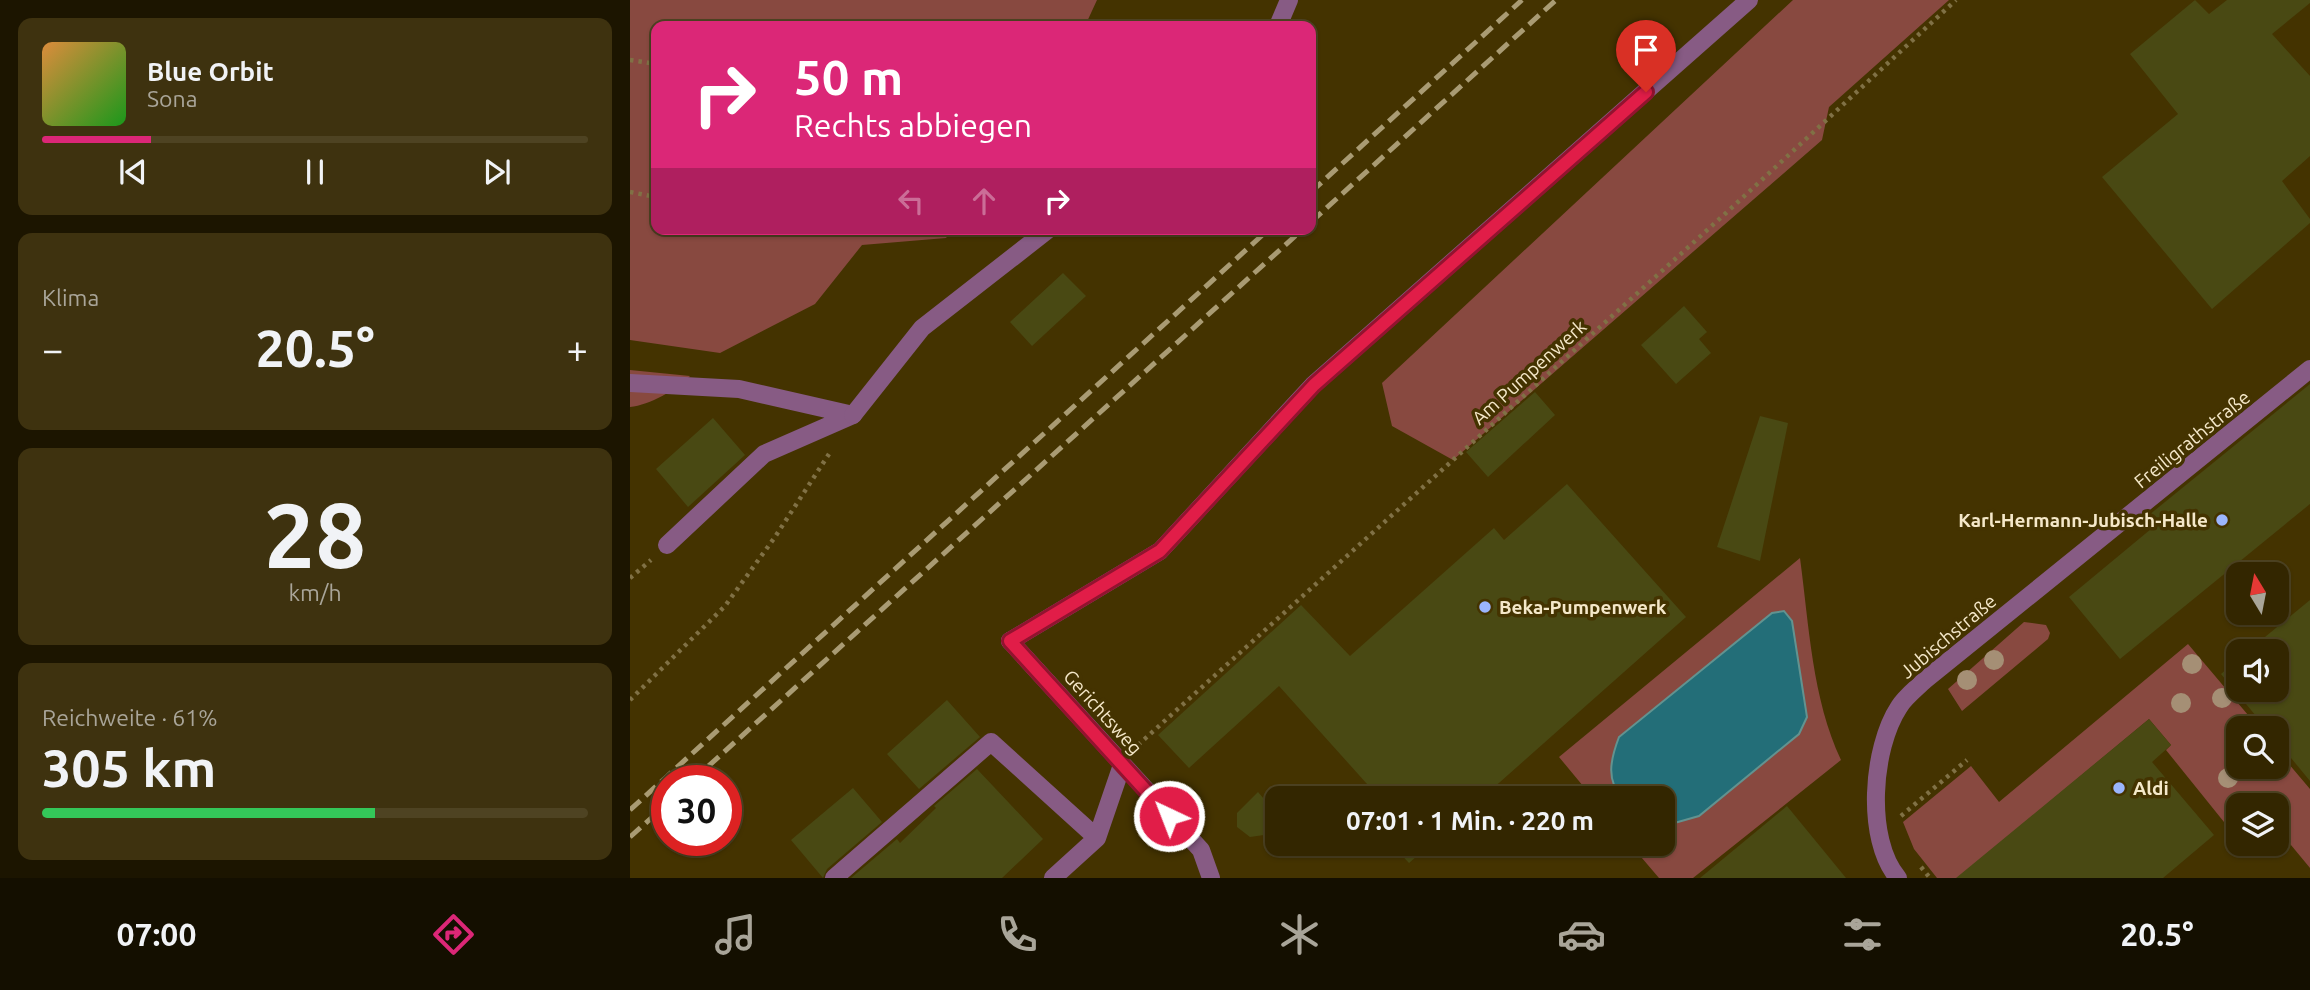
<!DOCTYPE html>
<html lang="de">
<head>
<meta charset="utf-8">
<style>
  :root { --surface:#332600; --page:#3e320f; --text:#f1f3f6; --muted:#a9a599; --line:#4e4322; --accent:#db2777 }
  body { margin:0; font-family:Ubuntu,sans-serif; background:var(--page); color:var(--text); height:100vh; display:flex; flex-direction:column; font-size:26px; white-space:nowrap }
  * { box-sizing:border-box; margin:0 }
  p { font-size:23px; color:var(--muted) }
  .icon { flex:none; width:38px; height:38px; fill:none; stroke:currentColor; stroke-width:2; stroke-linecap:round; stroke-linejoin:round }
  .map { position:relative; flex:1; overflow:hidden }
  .panel { display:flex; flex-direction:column; gap:18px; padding:18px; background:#1c1500; width:630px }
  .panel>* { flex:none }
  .hud { position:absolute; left:21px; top:21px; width:665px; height:214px; border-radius:14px; box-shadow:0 2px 5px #0004,0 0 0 2px var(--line); background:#db2777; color:#fff; overflow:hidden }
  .needle { width:46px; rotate:350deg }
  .controls { position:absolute; left:1596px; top:562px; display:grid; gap:14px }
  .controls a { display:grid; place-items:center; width:63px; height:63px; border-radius:14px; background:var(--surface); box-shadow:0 2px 5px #0004,0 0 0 2px var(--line); font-size:35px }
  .speed { position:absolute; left:21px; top:765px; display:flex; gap:14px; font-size:35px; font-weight:700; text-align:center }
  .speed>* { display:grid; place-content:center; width:91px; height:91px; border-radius:50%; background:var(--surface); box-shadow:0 2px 5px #0004,0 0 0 2px var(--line); line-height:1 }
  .speed .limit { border:10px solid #d22; background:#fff; color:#111 }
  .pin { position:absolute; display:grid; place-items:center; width:60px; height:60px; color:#fff; margin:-72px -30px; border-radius:50% 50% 50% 0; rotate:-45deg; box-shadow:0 0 7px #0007 }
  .pin .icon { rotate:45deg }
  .me { position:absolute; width:77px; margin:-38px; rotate:317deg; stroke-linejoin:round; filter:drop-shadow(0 0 5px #0008) }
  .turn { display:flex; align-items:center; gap:24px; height:147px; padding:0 28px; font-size:32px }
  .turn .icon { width:91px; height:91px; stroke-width:2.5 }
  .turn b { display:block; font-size:49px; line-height:60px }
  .lanes { display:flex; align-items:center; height:66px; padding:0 28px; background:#0003; justify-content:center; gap:35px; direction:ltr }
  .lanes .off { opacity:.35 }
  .big { font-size:52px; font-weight:700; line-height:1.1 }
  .panel .card { flex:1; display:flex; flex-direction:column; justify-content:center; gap:10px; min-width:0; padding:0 24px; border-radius:14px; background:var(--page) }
  .panel .dial { align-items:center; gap:0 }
  .dial b { font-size:91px; line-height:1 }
  .song { display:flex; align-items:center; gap:21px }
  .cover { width:84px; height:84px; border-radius:10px; background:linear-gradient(135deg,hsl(30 70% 55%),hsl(120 70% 35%)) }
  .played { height:7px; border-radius:4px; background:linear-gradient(90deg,var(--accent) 20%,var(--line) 20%) }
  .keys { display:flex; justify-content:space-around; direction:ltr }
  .heat { display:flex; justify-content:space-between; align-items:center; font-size:38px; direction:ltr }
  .charge { height:10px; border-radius:5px; background:linear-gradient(90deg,#34c759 61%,var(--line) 0) }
  .trip { position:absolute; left:635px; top:786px; width:410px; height:70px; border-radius:14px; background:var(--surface); box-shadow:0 2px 5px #0004,0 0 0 2px var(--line); font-weight:700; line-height:70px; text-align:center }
  .tabs { display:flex; height:112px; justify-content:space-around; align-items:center; background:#140f00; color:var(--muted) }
  .tabs .icon { width:49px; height:49px }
  .tabs .current { color:var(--accent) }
  .tabs b { font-size:32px; color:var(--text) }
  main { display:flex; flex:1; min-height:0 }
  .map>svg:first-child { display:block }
  .green { fill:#884940 }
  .water { fill:#236e78; stroke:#629390; stroke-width:2 }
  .building { fill:#494913 }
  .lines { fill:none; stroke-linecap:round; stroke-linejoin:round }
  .path { stroke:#807145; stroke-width:4.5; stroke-dasharray:3.5 5; stroke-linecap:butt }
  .service { stroke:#875b84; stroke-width:18 }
  .minor { stroke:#875b84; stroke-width:18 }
  .rail { stroke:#a99b73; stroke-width:5; stroke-dasharray:14 7; stroke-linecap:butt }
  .tree { fill:#a58f75 }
  .route-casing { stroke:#92132f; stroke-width:18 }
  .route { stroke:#e11d48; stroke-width:12 }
  .poi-dot { fill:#9bb5fd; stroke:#430; stroke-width:2.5 }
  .labels { text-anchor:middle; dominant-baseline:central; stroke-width:7; stroke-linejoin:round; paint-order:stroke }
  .street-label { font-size:19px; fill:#f5e8c9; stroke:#430 }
  .poi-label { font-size:19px; font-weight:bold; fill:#f5e8c9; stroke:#430; text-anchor:start }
</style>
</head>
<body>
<main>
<section class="panel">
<div class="card">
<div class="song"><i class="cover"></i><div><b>Blue Orbit</b><p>Sona</p></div></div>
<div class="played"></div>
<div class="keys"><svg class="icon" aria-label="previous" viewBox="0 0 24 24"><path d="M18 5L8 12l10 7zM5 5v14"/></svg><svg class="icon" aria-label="pause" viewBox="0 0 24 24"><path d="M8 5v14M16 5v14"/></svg><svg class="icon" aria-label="next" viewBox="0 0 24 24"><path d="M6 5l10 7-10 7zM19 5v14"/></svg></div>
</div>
<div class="card"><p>Klima</p>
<div class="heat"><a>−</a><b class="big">20.5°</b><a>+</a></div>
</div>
<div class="card dial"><b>28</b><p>km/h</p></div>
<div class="card"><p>Reichweite · 61%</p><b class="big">305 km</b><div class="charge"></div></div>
</section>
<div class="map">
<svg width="1680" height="878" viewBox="0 0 1680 878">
  <rect width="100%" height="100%" fill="#430"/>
  <path class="green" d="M 0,0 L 467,0 L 455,26 L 26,26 L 26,229 L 323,229 L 316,238 L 232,245 L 185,304 L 90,353 L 0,340 Z
    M 1163,0 L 1319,0 L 1199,107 L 1192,140 L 823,460 L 762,426 L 752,383 Z
    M 0,370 L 60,376 C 46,390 20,405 0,407 Z
    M 1170,558 C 1179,625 1182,699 1211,760 L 1063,878 L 1029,878 L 1000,844 L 1032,844 L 1032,798 L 963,798 L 929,757 Z
    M 1394,622 L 1416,625 L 1420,633 L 1418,639 L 1332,711 L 1318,689 Z
    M 1558,644 L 1629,728 L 1608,728 L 1608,766 L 1647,766 L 1647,750 L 1680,789 L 1680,868 L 1647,828 L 1647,805 L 1608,805 L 1608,820 L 1598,824 L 1594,822 L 1536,750 L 1541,745 L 1519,719 L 1328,878 L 1307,878 L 1284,849 L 1273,822 L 1341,766 L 1369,802 Z"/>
  <path class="water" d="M 1154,611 L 1162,621 L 1177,717 L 1169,734 L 1069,816 L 1041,824 L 1033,822 L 1032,798 L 993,798 C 975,781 981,758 989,737 L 1142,613 Z"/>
  <path class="building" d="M 1565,0 L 1579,14 L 1597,0 L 1680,0 L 1680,3 L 1642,34 L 1680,76 L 1680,156 L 1652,181 L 1680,219 L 1680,223 L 1582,309 L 1472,177 L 1548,114 L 1500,54 Z
    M 433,273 L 456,296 L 402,346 L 380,322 Z
    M 1054,306 L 1077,332 L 1069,339 L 1081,353 L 1046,384 L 1011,345 Z
    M 1680,384 L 1680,504 L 1490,659 L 1439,597 L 1527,524 L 1519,515 Z
    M 905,392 L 925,415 L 858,477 L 836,452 Z
    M 1130,416 L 1158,423 L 1130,561 L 1087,547 Z
    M 83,418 L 115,455 L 58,507 L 26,469 Z
    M 937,484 L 1056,617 L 852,798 L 742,798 L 746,794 L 649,686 L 559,768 L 528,735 L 671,605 L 720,656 L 864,528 L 874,540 Z
    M 1680,600 L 1680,781 L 1647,741 L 1647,728 L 1636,728 L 1591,674 L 1608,659 L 1608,690 L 1647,690 L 1647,651 L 1618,651 Z
    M 317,700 L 350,737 L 289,789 L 257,754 Z
    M 1519,719 L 1541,745 L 1522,762 L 1584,835 L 1533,878 L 1326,878 Z
    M 347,769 L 413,839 L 372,878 L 221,878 L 267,839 L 270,843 L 306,808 L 304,806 Z
    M 223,788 L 252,822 L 197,869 L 193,878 L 161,840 Z
    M 628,792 L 647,814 L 643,827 L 634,835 L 620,837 L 607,827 L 607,813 Z
    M 1157,806 L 1216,878 L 1070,878 Z
    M 761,844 L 801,844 L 779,863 Z"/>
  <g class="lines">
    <path class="path" d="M 0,60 L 26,64
      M 0,192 L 26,197
      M 0,578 L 21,560
      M 0,700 L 95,606 L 145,537 L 199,454
      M 508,745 L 1096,213 L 1326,0
      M 1271,816 L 1337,760
      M 1291,867 L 1300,878"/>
    <path class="service" d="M 0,383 L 109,389 L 223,415
      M 37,545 L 134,454 L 223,415
      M 380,641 L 530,551 L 683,385 L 1119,0
      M 204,878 L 361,742 L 467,838
      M 423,878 L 467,838 L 492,765"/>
    <path class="minor" d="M 648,26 L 659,0
      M 223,415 L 292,328 L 419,229
      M 380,641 L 571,850 L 581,878
      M 1268,878 C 1235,839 1242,748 1269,707 C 1275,697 1287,688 1295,680 L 1680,369"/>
    <path class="rail" d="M 681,192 L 892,0
      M 681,222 L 926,0
      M 63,780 L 673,229
      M 0,810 L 639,229
      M 0,837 L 37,804"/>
  </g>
  <g class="tree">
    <circle cx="1364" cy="660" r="10"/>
    <circle cx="1562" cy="664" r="10"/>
    <circle cx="1337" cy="680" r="10"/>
    <circle cx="1592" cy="698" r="10"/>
    <circle cx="1551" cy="703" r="10"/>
    <circle cx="1598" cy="778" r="10"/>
  </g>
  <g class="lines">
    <defs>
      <path id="route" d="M 539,816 L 380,641 L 530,551 L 684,385 L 1016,92"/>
    </defs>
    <use href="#route" class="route-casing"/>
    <use href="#route" class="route"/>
  </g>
  <g class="poi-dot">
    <circle cx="1592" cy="520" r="7"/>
    <circle cx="855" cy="607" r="7"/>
    <circle cx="1489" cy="788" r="7"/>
  </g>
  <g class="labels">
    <g class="street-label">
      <text transform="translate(899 372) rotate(-42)">Am Pumpenwerk</text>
      <text transform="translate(1562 439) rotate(-39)">Freiligrathstraße</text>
      <text transform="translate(1318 636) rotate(-40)">Jubischstraße</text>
      <text transform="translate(473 712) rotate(48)">Gerichtsweg</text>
    </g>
    <g class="poi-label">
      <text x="1578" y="520" text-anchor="end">Karl-Hermann-Jubisch-Halle</text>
      <text x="869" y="607">Beka-Pumpenwerk</text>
      <text x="1503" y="788">Aldi</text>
    </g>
  </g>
</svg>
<div class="controls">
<a><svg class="needle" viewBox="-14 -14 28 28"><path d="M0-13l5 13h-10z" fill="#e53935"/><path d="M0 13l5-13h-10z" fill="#a9a599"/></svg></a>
<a><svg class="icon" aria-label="sound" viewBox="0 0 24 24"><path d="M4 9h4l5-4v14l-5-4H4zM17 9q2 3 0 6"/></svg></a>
<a><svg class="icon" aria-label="search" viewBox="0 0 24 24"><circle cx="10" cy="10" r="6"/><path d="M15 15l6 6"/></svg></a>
<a><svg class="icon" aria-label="layers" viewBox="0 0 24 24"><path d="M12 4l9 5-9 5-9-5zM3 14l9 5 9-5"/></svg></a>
</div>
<div class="speed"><div class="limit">30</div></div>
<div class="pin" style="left:1016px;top:92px;background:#d93025"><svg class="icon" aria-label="arrive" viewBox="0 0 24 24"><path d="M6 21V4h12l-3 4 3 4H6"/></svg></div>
<svg class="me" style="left:539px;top:816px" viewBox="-20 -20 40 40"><circle r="17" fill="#e11d48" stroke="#fff" stroke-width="3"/><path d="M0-11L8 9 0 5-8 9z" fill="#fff"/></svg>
<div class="trip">07:01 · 1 Min. · 220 m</div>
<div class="hud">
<div class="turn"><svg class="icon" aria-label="right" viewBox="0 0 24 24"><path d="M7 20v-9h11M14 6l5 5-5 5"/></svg><div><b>50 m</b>Rechts abbiegen</div></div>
<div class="lanes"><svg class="icon off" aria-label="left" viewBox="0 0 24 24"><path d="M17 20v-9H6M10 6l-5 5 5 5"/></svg><svg class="icon off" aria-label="ahead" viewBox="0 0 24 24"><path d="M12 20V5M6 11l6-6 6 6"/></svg><svg class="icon" aria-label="right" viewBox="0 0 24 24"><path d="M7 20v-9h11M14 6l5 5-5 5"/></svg></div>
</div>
</div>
</main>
<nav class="tabs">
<b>07:00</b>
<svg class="icon current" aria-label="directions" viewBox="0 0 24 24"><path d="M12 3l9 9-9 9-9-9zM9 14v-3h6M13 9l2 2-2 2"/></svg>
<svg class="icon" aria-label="music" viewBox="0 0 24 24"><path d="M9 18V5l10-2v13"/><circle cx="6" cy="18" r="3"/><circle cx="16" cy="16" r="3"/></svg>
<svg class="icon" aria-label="phone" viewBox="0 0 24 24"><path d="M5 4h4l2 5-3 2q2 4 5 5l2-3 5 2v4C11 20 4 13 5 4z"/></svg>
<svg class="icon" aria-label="climate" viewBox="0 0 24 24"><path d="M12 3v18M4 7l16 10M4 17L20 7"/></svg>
<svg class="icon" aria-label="car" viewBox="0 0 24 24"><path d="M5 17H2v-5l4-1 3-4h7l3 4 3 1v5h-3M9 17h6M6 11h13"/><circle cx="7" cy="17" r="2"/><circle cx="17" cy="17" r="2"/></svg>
<svg class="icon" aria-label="filters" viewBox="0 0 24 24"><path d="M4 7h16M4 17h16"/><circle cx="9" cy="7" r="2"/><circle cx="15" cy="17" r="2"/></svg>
<b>20.5°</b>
</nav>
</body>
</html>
